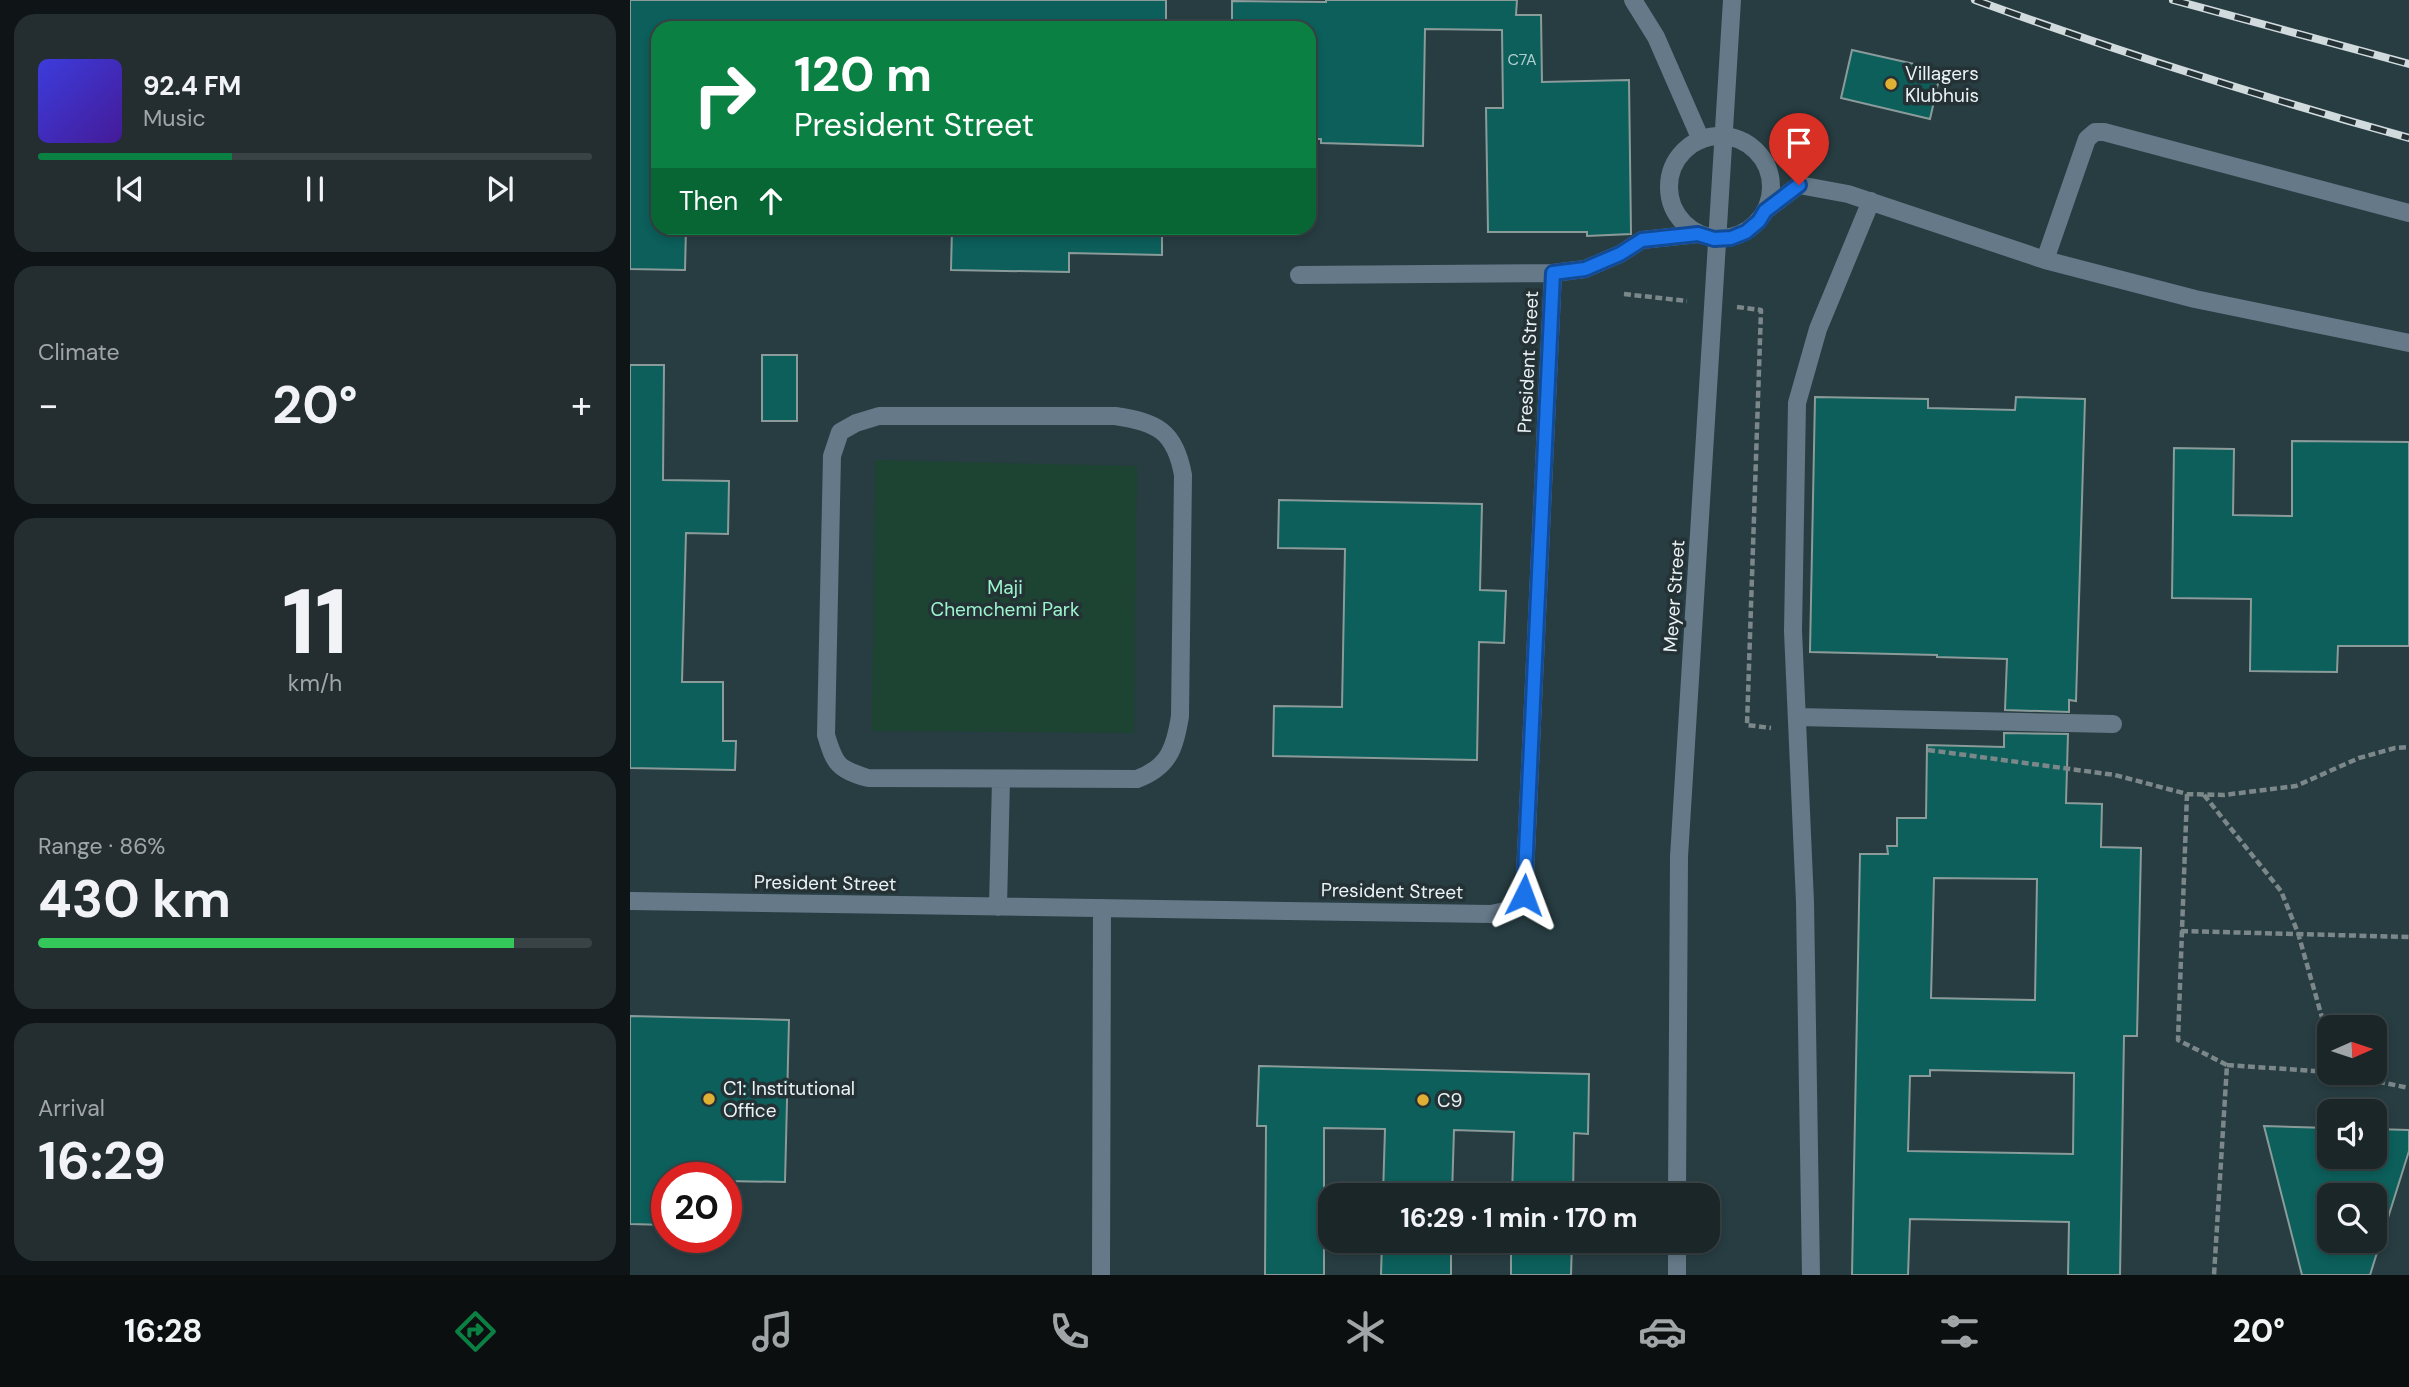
<!DOCTYPE html>
<html lang="en">
<head>
<meta charset="utf-8">
<style>
  :root { --surface:#1b2628; --page:#242e30; --text:#f1f3f6; --muted:#a0a5a8; --line:#394345; --accent:#0b8043 }
  body { margin:0; font-family:"DM Sans",sans-serif; background:var(--page); color:var(--text); height:100vh; display:flex; flex-direction:column; font-size:26px; white-space:nowrap }
  * { box-sizing:border-box; margin:0 }
  p { font-size:23px; color:var(--muted) }
  .icon { flex:none; width:38px; height:38px; fill:none; stroke:currentColor; stroke-width:2; stroke-linecap:round; stroke-linejoin:round }
  .map { position:relative; flex:1; overflow:hidden }
  .panel { display:flex; flex-direction:column; gap:14px; padding:14px; background:#0f1516; width:630px }
  .panel>* { flex:none }
  .top-card { position:absolute; left:21px; top:21px; width:665px; height:214px; border-radius:21px; box-shadow:0 4px 10px #0003,0 0 0 2px var(--line); background:#0b8043; color:#fff; overflow:hidden }
  .needle { width:46px; rotate:87deg }
  .buttons { position:absolute; left:1687px; top:1015px; display:grid; gap:14px }
  .buttons a { display:grid; place-items:center; width:70px; height:70px; border-radius:14px; background:var(--surface); box-shadow:0 4px 10px #0003,0 0 0 2px var(--line); font-size:35px }
  .speed { position:absolute; left:21px; top:1162px; display:flex; gap:14px; font-size:35px; font-weight:700; text-align:center }
  .speed>* { display:grid; place-content:center; width:91px; height:91px; border-radius:50%; background:var(--surface); box-shadow:0 4px 10px #0003,0 0 0 2px var(--line); line-height:1 }
  .speed .limit { border:10px solid #d22; background:#fff; color:#111 }
  .pin { position:absolute; display:grid; place-items:center; width:60px; height:60px; color:#fff; margin:-72px -30px; border-radius:50% 50% 50% 0; rotate:-45deg; box-shadow:0 0 7px #0007 }
  .pin .icon { rotate:45deg }
  .me { position:absolute; width:77px; margin:-38px; rotate:3deg; stroke-linejoin:round; filter:drop-shadow(0 0 5px #0008) }
  .turn { display:flex; align-items:center; gap:24px; height:147px; padding:0 28px; font-size:32px }
  .turn .icon { width:91px; height:91px; stroke-width:2.5 }
  .turn b { display:block; font-size:49px; line-height:60px }
  .then { display:flex; align-items:center; height:66px; padding:0 28px; background:#0003; gap:14px; font-size:26px }
  .big { font-size:52px; font-weight:700; line-height:1.1 }
  .panel .tile { flex:1; display:flex; flex-direction:column; justify-content:center; gap:10px; min-width:0; padding:0 24px; border-radius:21px; background:var(--page) }
  .panel .dial { align-items:center; gap:0 }
  .dial b { font-size:91px; line-height:1 }
  .song { display:flex; align-items:center; gap:21px }
  .cover { width:84px; height:84px; border-radius:10px; background:linear-gradient(135deg,hsl(240 70% 55%),hsl(260 70% 35%)) }
  .played { height:7px; border-radius:4px; background:linear-gradient(90deg,var(--accent) 35%,var(--line) 35%) }
  .keys { display:flex; justify-content:space-around; direction:ltr }
  .heat { display:flex; justify-content:space-between; align-items:center; font-size:38px; direction:ltr }
  .charge { height:10px; border-radius:5px; background:linear-gradient(90deg,#34c759 86%,var(--line) 0) }
  .trip { position:absolute; left:688px; top:1183px; width:402px; height:70px; border-radius:21px; background:var(--surface); box-shadow:0 4px 10px #0003,0 0 0 2px var(--line); font-weight:700; line-height:70px; text-align:center }
  .menu { display:flex; height:112px; justify-content:space-around; align-items:center; background:#0b0f10; color:var(--muted) }
  .menu .icon { width:49px; height:49px }
  .menu .selected { color:var(--accent) }
  .menu b { font-size:32px; color:var(--text) }
  main { display:flex; flex:1; min-height:0 }
  .map>svg:first-child { display:block }
  .built { fill:#273d42; fill-rule:evenodd }
  .green { fill:#1d4333 }
  .building { fill:#0c5f5b; stroke:#8a9b9a; stroke-width:2; fill-rule:evenodd }
  .lines { fill:none; stroke-linecap:round; stroke-linejoin:round }
  .path { stroke:#7c878a; stroke-width:4.5; stroke-dasharray:7 3.5; stroke-linecap:butt }
  .minor { stroke:#657988; stroke-width:18 }
  .rail-casing { stroke:#d1dadd; stroke-width:8 }
  .rail { stroke:#243235; stroke-width:5; stroke-dasharray:16; stroke-linecap:butt }
  .minor-bridge { stroke:#657988; stroke-width:18 }
  .route-casing { stroke:#114b97; stroke-width:18 }
  .route { stroke:#1a73e8; stroke-width:12 }
  .poi-dot { fill:#dfb034; stroke:#243235; stroke-width:2.5 }
  .labels { text-anchor:middle; dominant-baseline:central; stroke-width:7; stroke-linejoin:round; paint-order:stroke }
  .number-label { font-size:16px; fill:#b2cdce }
  .poi-label { font-size:19px; fill:#eaf2f5; stroke:#243235; text-anchor:start }
  .street-label { font-size:19px; fill:#eaf2f5; stroke:#243235 }
  .park-label { font-size:19px; fill:#9cf5cd; stroke:#243235 }
</style>
</head>
<body>
<main>
<section class="panel">
<div class="tile">
<div class="song"><i class="cover"></i><div><b>92.4 FM</b><p>Music</p></div></div>
<div class="played"></div>
<div class="keys"><svg class="icon" aria-label="previous" viewBox="0 0 24 24"><path d="M18 5L8 12l10 7zM5 5v14"/></svg><svg class="icon" aria-label="pause" viewBox="0 0 24 24"><path d="M8 5v14M16 5v14"/></svg><svg class="icon" aria-label="next" viewBox="0 0 24 24"><path d="M6 5l10 7-10 7zM19 5v14"/></svg></div>
</div>
<div class="tile"><p>Climate</p>
<div class="heat"><a>−</a><b class="big">20°</b><a>+</a></div>
</div>
<div class="tile dial"><b>11</b><p>km/h</p></div>
<div class="tile"><p>Range · 86%</p><b class="big">430 km</b><div class="charge"></div></div>
<div class="tile"><p>Arrival</p><b class="big">16:29</b></div>
</section>
<div class="map">
<svg width="1779" height="1275" viewBox="0 0 1779 1275">
  <rect width="100%" height="100%" fill="#243235"/>
  <path class="built" d="M 0,0 L 1779,0 L 1779,1275 L 0,1275 ZM 28,28 L 679,28 L 679,228 L 28,228 ZM 1699,1027 L 1745,1027 L 1745,1073 L 1699,1073 ZM 1699,1111 L 1745,1111 L 1745,1157 L 1699,1157 ZM 37,1178 L 96,1178 L 96,1237 L 37,1237 ZM 700,1195 L 1078,1195 L 1078,1241 L 700,1241 ZM 1699,1195 L 1745,1195 L 1745,1241 L 1699,1241 Z"/>
  <path class="green" d="M 245,460 L 507,466 L 504,733 L 242,731 Z"/>
  <path class="building" d="M 0,0 L 536,0 L 536,28 L 28,28 L 28,228 L 56,228 L 55,270 L 0,269 Z
    M 696,0 L 887,0 L 886,15 L 911,15 L 912,82 L 999,80 L 1001,234 L 957,236 L 957,232 L 858,232 L 856,108 L 873,108 L 872,30 L 795,29 L 793,146 L 691,143 L 691,139 L 679,139 L 679,28 L 602,28 L 602,1 L 696,2 Z
    M 1222,50 L 1311,70 L 1300,119 L 1211,98 Z
    M 322,228 L 532,228 L 532,255 L 439,253 L 439,272 L 321,270 Z
    M 132,355 L 167,355 L 167,421 L 132,421 Z
    M 0,365 L 34,365 L 33,480 L 99,481 L 98,534 L 56,533 L 52,682 L 93,682 L 93,741 L 106,741 L 105,770 L 0,768 Z
    M 1185,397 L 1298,399 L 1298,408 L 1385,410 L 1386,397 L 1455,399 L 1446,701 L 1439,700 L 1439,712 L 1375,710 L 1377,659 L 1307,657 L 1307,655 L 1180,652 Z
    M 1662,441 L 1779,442 L 1779,646 L 1708,646 L 1707,672 L 1620,671 L 1621,599 L 1542,598 L 1544,448 L 1604,449 L 1603,515 L 1662,516 Z
    M 649,500 L 852,504 L 850,590 L 876,591 L 874,643 L 849,642 L 847,760 L 643,756 L 644,706 L 712,707 L 715,549 L 648,548 Z
    M 1374,733 L 1438,734 L 1436,803 L 1472,804 L 1471,847 L 1511,848 L 1507,1036 L 1494,1036 L 1490,1275 L 1438,1275 L 1439,1222 L 1280,1219 L 1278,1275 L 1222,1275 L 1230,854 L 1258,854 L 1257,846 L 1267,846 L 1267,818 L 1296,818 L 1297,745 L 1374,747 ZM 1304,878 L 1407,879 L 1405,1000 L 1301,998 ZM 1300,1070 L 1444,1073 L 1443,1154 L 1278,1151 L 1280,1076 L 1300,1076 Z
    M 0,1016 L 159,1020 L 155,1182 L 96,1181 L 96,1178 L 37,1178 L 37,1225 L 0,1224 Z
    M 629,1066 L 959,1074 L 958,1134 L 944,1133 L 943,1195 L 882,1195 L 884,1132 L 824,1130 L 822,1195 L 753,1195 L 755,1129 L 694,1128 L 694,1275 L 635,1275 L 636,1126 L 627,1126 Z
    M 1634,1126 L 1699,1128 L 1699,1157 L 1745,1157 L 1745,1129 L 1779,1130 L 1779,1151 L 1740,1275 L 1672,1275 ZM 1699,1195 L 1745,1195 L 1745,1241 L 1699,1241 Z
    M 752,1241 L 821,1241 L 821,1275 L 751,1275 Z
    M 881,1241 L 942,1241 L 941,1275 L 881,1275 Z"/>
  <g class="lines">
    <path class="path" d="M 994,294 L 1057,301
      M 1107,307 L 1131,310 L 1117,725 L 1141,728
      M 1298,750 L 1485,775 L 1557,794 L 1594,795 L 1666,786 L 1729,758 L 1765,748 L 1779,747
      M 1557,794 L 1548,1040 L 1597,1065 L 1584,1275
      M 1574,795 L 1651,891 L 1668,933 L 1699,1042
      M 1551,931 L 1779,937
      M 1597,1065 L 1699,1072
      M 1707,1073 L 1779,1088"/>
    <path class="minor" d="M 1003,0 L 1026,37 L 1071,140
      M1039 187a51 51 0 1 1 102 0a51 51 0 1 1-102 0Z
      M 1135,211 L 1169,185 L 1218,194 L 1415,260 L 1565,299 L 1779,343
      M 1415,260 L 1457,139 L 1465,132 L 1474,132 L 1779,213
      M 669,275 L 923,273 L 955,269 L 990,254 L 1012,240 L 1068,234
      M 249,416 L 485,416 C 527,422 545,431 553,475 L 550,716 C 545,748 539,767 507,779 L 238,778 C 208,769 205,765 196,735 L 202,456 L 210,432 L 226,423 Z
      M 1167,717 L 1483,724
      M 0,901 L 861,914 L 880,910 L 894,896 L 923,273
      M 368,907 L 371,779
      M 1047,1195 L 1049,857
      M 471,1275 L 472,908
      M 1047,1275 L 1047,1241
      M 1181,1275 L 1175,902 L 1163,631 L 1167,403 L 1188,329 L 1241,201"/>
    <defs>
      <path id="rail" d="M 1345,0 C 1488,52 1632,97 1779,138
        M 1543,0 L 1779,64"/>
    </defs>
    <use href="#rail" class="rail-casing"/>
    <use href="#rail" class="rail"/>
    <path class="minor-bridge" d="M 1049,857 L 1102,0"/>
  </g>
  <g class="lines">
    <defs>
      <path id="route" d="M 894,895 L 923,273 L 955,269 L 990,254 L 1012,240 L 1068,234 L 1084,239 L 1101,238 L 1116,232 L 1129,221 L 1135,211 L 1169,185"/>
    </defs>
    <use href="#route" class="route-casing"/>
    <use href="#route" class="route"/>
  </g>
  <g class="poi-dot">
    <circle cx="1261" cy="84" r="7"/>
    <circle cx="79" cy="1099" r="7"/>
    <circle cx="793" cy="1100" r="7"/>
  </g>
  <g class="labels">
    <g class="number-label">
      <text x="892" y="59">C7A</text>
    </g>
    <g class="poi-label">
      <text x="1275" y="73">Villagers<tspan x="1275" dy="22">Klubhuis</tspan></text>
      <text x="93" y="1088">C1: Institutional<tspan x="93" dy="22">Office</tspan></text>
      <text x="807" y="1100">C9</text>
    </g>
    <g class="street-label">
      <text transform="translate(898 362) rotate(-87)">President Street</text>
      <text transform="translate(1044 596) rotate(-86)">Meyer Street</text>
      <text transform="translate(195 883) rotate(1)">President Street</text>
      <text transform="translate(762 891) rotate(1)">President Street</text>
    </g>
    <g class="park-label">
      <text x="375" y="587">Maji<tspan x="375" dy="22">Chemchemi Park</tspan></text>
    </g>
  </g>
</svg>
<div class="buttons">
<a><svg class="needle" viewBox="-14 -14 28 28"><path d="M0-13l5 13h-10z" fill="#e53935"/><path d="M0 13l5-13h-10z" fill="#a0a5a8"/></svg></a>
<a><svg class="icon" aria-label="sound" viewBox="0 0 24 24"><path d="M4 9h4l5-4v14l-5-4H4zM17 9q2 3 0 6"/></svg></a>
<a><svg class="icon" aria-label="search" viewBox="0 0 24 24"><circle cx="10" cy="10" r="6"/><path d="M15 15l6 6"/></svg></a>
</div>
<div class="speed"><div class="limit">20</div></div>
<div class="pin" style="left:1169px;top:185px;background:#d93025"><svg class="icon" aria-label="arrive" viewBox="0 0 24 24"><path d="M6 21V4h12l-3 4 3 4H6"/></svg></div>
<svg class="me" style="left:894px;top:895px" viewBox="-20 -20 40 40"><path d="M0-17L14 15 0 8-14 15z" fill="#1a73e8" stroke="#fff" stroke-width="4"/></svg>
<div class="trip">16:29 · 1 min · 170 m</div>
<div class="top-card">
<div class="turn"><svg class="icon" aria-label="right" viewBox="0 0 24 24"><path d="M7 20v-9h11M14 6l5 5-5 5"/></svg><div><b>120 m</b>President Street</div></div>
<div class="then">Then<svg class="icon" aria-label="ahead" viewBox="0 0 24 24"><path d="M12 20V5M6 11l6-6 6 6"/></svg></div>
</div>
</div>
</main>
<nav class="menu">
<b>16:28</b>
<svg class="icon selected" aria-label="directions" viewBox="0 0 24 24"><path d="M12 3l9 9-9 9-9-9zM9 14v-3h6M13 9l2 2-2 2"/></svg>
<svg class="icon" aria-label="music" viewBox="0 0 24 24"><path d="M9 18V5l10-2v13"/><circle cx="6" cy="18" r="3"/><circle cx="16" cy="16" r="3"/></svg>
<svg class="icon" aria-label="phone" viewBox="0 0 24 24"><path d="M5 4h4l2 5-3 2q2 4 5 5l2-3 5 2v4C11 20 4 13 5 4z"/></svg>
<svg class="icon" aria-label="climate" viewBox="0 0 24 24"><path d="M12 3v18M4 7l16 10M4 17L20 7"/></svg>
<svg class="icon" aria-label="car" viewBox="0 0 24 24"><path d="M5 17H2v-5l4-1 3-4h7l3 4 3 1v5h-3M9 17h6M6 11h13"/><circle cx="7" cy="17" r="2"/><circle cx="17" cy="17" r="2"/></svg>
<svg class="icon" aria-label="filters" viewBox="0 0 24 24"><path d="M4 7h16M4 17h16"/><circle cx="9" cy="7" r="2"/><circle cx="15" cy="17" r="2"/></svg>
<b>20°</b>
</nav>
</body>
</html>
